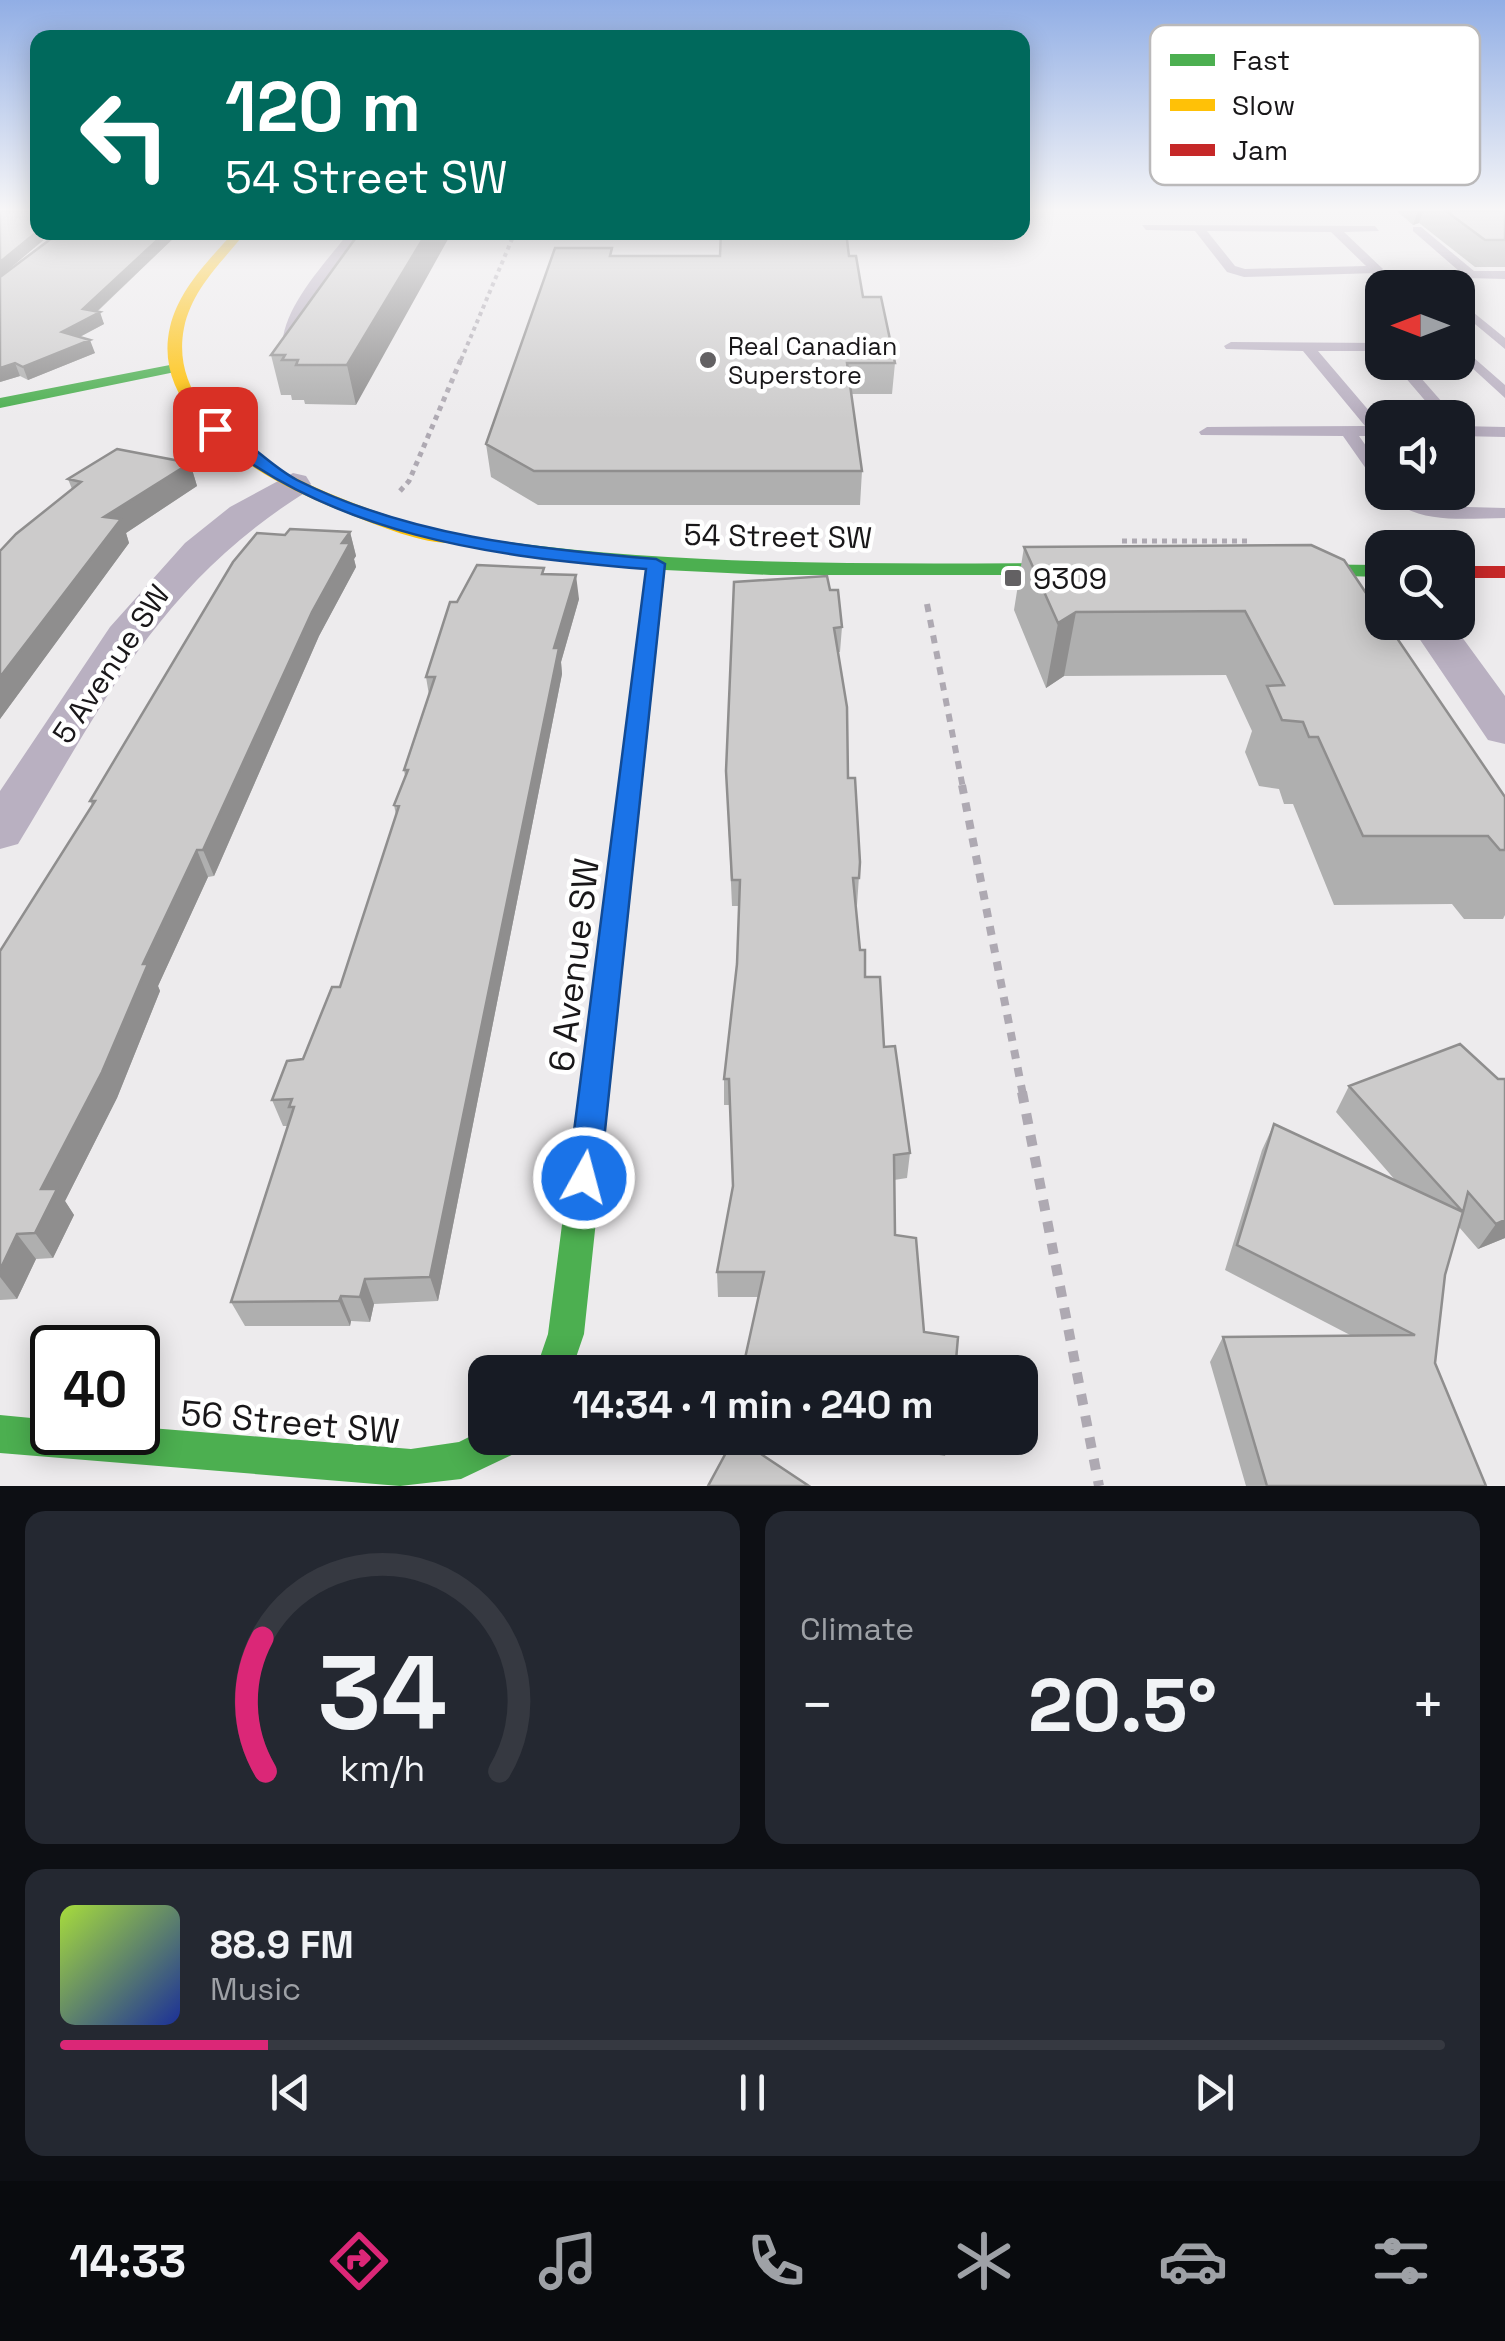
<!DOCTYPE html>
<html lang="en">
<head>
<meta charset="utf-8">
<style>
  :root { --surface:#171b24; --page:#242831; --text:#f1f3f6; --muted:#9ea1a6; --line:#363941; --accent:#db2777 }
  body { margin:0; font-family:"Space Grotesk",sans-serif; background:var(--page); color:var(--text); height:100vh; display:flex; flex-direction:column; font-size:38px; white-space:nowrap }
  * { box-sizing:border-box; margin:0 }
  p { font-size:32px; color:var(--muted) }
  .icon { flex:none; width:55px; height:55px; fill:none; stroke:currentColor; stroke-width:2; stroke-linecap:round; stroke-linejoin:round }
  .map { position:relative; height:1486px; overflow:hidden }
  .drawer { display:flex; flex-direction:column; gap:25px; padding:25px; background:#0d0f14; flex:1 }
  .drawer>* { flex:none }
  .banner { position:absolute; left:30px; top:30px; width:1000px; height:210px; border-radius:20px; box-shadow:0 5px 25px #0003; background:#00695c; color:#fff; overflow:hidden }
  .needle { width:65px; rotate:270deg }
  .fabs { position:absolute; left:1365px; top:270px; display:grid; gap:20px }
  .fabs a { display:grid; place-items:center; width:110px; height:110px; border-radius:20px; background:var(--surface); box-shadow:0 5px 25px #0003; font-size:50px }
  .speed { position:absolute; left:30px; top:1325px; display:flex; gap:20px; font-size:50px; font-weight:700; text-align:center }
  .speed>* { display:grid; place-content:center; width:130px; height:130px; border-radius:50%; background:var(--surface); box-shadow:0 5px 25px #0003; line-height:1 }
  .speed .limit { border:5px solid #111; border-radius:15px; background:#fff; color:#111 }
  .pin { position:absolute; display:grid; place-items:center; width:85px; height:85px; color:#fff; margin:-42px; border-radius:20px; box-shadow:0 5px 15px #0006 }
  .me { position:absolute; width:110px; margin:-55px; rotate:7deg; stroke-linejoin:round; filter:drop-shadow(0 0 8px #0008) }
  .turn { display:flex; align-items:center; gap:35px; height:210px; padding:0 30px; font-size:45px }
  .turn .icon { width:130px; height:130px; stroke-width:2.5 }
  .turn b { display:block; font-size:70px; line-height:85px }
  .big { font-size:75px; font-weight:800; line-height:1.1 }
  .drawer .card { flex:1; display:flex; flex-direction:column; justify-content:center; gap:15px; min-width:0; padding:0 35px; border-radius:20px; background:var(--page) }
  .drawer .dial { align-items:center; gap:0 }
  .dial svg { height:260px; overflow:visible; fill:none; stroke:var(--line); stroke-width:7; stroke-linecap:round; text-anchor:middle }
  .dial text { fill:var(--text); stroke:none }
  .song { display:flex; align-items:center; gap:30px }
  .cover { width:120px; height:120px; border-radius:15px; background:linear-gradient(135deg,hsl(80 70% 55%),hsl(230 70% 35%)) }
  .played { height:10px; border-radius:5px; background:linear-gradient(90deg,var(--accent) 15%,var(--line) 15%) }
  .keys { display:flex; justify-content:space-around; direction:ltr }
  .heat { display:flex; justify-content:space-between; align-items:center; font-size:55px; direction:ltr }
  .drawer .tiles { flex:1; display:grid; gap:25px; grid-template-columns:1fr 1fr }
  .card:last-child { grid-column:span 2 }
  .trip { position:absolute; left:468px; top:1355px; width:570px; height:100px; border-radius:20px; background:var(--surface); box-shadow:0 5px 25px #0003; font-weight:800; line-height:100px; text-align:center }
  .tab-bar { display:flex; height:160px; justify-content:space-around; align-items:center; background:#090b0e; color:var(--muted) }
  .tab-bar .icon { width:70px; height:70px }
  .tab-bar .active { color:var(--accent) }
  .tab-bar b { font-size:45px; color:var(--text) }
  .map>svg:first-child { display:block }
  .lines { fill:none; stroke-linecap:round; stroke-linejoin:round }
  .path-far4 { stroke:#aea9b2; stroke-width:4; stroke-dasharray:4 4; stroke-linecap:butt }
  .path-far3 { stroke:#aea9b2; stroke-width:5; stroke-dasharray:5 5; stroke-linecap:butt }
  .path-far2 { stroke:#aea9b2; stroke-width:6; stroke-dasharray:8 8; stroke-linecap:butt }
  .path-far1 { stroke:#aea9b2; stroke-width:8; stroke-dasharray:9 9; stroke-linecap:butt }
  .path { stroke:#aea9b2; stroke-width:10; stroke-dasharray:11 11; stroke-linecap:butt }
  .lane { fill:#b9b0c1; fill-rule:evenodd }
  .street { fill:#b9b0c1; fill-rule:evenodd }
  .fast { fill:#4caf50; fill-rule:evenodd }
  .slow { fill:#ffc107; fill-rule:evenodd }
  .jam { fill:#c62828; fill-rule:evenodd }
  .wall { fill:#afafaf }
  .shaded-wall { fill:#8f8e8e }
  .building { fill:#cccbcb; stroke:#8f8e8e; stroke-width:2.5 }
  .route { fill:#1a73e8; stroke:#114b97; stroke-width:2.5 }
  .poi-dot { fill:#636163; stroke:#fff; stroke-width:4 }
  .labels { text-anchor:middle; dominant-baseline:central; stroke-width:9; stroke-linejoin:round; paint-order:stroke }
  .far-poi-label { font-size:25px; fill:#191719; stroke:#fff; text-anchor:start }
  .street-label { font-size:30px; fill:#191719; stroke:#fff }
  .poi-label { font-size:30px; fill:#191719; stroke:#fff; text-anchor:start }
  .near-street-label { font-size:35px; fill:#191719; stroke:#fff }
  .key { fill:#fff; stroke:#bab9ba; stroke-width:2.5 }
  .key-label { font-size:28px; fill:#191719 }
</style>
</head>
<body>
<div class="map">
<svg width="1505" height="1486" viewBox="0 0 1505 1486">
  <rect width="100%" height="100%" fill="#edebed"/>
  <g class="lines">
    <path class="path-far4" d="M 461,360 L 515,232"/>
    <path class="path-far3" d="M 400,491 L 409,481 L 462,357
      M 1122,541 L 1249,541
      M 1397,541 L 1424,541"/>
    <path class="path-far2" d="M 927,604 L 963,788"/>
    <path class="path-far1" d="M 962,785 L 1023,1095"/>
    <path class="path" d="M 1022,1092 L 1099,1486"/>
    <path class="lane" d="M 1142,225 L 1375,226 L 1379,231 L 1344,232 L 1383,269 L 1377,273 L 1244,277 L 1227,272 L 1195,231 L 1146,230 ZM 1207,231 L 1331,232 L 1366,266 L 1245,269 L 1235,266 Z
      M 1413,227 L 1421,227 L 1474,271 L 1505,271 L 1505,279 L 1467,278 L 1413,231 Z
      M 349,232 L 360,232 C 331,273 301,306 295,358 L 283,361 C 274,314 323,267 349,232 Z
      M 1436,281 L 1445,288 L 1431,288 L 1431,282 Z
      M 1458,300 L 1505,338 L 1505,349 L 1458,310 Z
      M 1231,342 L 1382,343 L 1382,351 L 1318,351 L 1382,426 L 1382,436 L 1359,436 L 1382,468 L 1382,484 L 1376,483 L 1343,436 L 1201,435 L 1199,432 L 1207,427 L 1365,426 L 1303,351 L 1226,349 L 1224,346 Z
      M 1458,344 L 1505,385 L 1505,398 L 1458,355 Z
      M 1392,362 L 1407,362 L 1456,418 L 1440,418 Z
      M 1458,426 L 1505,427 L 1505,437 L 1458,436 Z
      M 1384,492 L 1403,492 L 1430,506 L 1505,508 L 1505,518 C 1464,518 1414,526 1384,492 Z"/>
    <path class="street" d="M 293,473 L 306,476 L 311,484 L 306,492 C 159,584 105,701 18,844 L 0,849 L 0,791 L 110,627 L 185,543 L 230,507 Z
      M 1408,622 L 1451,622 L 1505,696 L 1505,744 L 1488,740 Z"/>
    <path class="fast" d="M 175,364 L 182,368 L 180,371 L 0,408 L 0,398 Z
      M 448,533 C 663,569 879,563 1096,563 L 1105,569 L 1096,575 L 771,575 L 665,570 L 584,1334 L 571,1372 L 535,1372 L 548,1334 L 646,569 L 528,557 L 442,542 L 442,534 Z
      M 1277,564 L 1382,565 L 1382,577 L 1270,574 L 1270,566 Z
      M 0,1415 L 52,1420 L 52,1432 L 138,1432 L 138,1427 L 411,1449 L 459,1442 L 485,1429 L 485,1438 L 526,1438 L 520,1451 L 461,1479 L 400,1486 L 0,1453 Z"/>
    <path class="slow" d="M 234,232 L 246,232 C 222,262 192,289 184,328 C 160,449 368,513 454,534 L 454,542 C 428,547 371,523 344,512 C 274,485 148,421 170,327 C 179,289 209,260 234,232 Z"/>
    <path class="jam" d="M 1458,566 L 1505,566 L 1505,578 L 1458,578 Z"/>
  </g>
  <path class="wall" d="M 1397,211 L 1505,211 L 1505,267 L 1475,267 L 1419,223 L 1413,225 Z
    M 59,232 L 180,232 L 98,311 L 104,324 L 80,337 L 95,353 L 28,380 L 20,376 L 0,382 Z
    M 360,232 L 356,405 L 305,404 L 304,400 L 292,400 L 291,395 L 281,395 L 271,355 Z
    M 613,256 L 849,256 L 863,297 L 895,363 L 892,394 L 851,394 L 862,471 L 860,505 L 538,505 L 491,477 L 486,444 Z
    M 190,463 L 197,486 L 126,533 L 129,543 L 0,719 L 0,551 L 72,489 L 68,479 Z
    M 350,532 L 356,556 L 354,559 L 356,567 L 319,636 L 214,876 L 208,877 L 158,986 L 160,991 L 117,1098 L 65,1201 L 74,1215 L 53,1258 L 36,1259 L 17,1299 L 0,1300 L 0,951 L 92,805 L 90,801 L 285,535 Z
    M 1311,545 L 1505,797 L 1505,915 L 1503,919 L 1464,919 L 1452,904 L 1334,905 L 1293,804 L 1284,804 L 1279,789 L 1259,786 L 1245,752 L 1252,731 L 1226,675 L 1064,676 L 1046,688 L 1014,610 L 1024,547 Z
    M 545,574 L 579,599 L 561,662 L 562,674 L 438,1301 L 374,1304 L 370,1322 L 351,1321 L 350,1326 L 245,1326 L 231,1302 L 288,1126 L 283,1126 L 272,1100 L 303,1059 L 340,987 L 396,815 L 394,805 L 405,776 L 404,770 L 429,695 L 426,677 Z
    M 830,590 L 842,627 L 840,652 L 838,652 L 848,778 L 860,862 L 857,905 L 856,905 L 860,950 L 865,977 L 910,1153 L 907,1178 L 894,1180 L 895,1235 L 924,1332 L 955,1372 L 758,1297 L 718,1297 L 717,1272 L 733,1188 L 730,1105 L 724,1105 L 724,1079 L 737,964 L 739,906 L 732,906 L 726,771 Z
    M 1460,1044 L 1505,1238 L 1478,1249 L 1459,1227 L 1445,1275 L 1435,1363 L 1486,1486 L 1246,1486 L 1210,1362 L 1223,1337 L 1352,1336 L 1225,1270 L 1262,1150 L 1274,1124 L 1396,1181 L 1336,1112 L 1349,1086 Z
    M 841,1438 L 950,1438 L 945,1456 Z"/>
  <path class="shaded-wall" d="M 1418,211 L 1423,211 L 1419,223 L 1413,225 Z
    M 38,231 L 38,232 L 53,232 L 0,277 L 0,262 Z
    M 166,232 L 180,232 L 93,315 L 100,312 L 104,324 L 66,344 L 62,332 L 83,309 Z
    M 427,232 L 452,232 L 356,405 L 347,365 Z
    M 90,340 L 95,353 L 28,380 L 23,367 Z
    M 15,363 L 20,376 L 0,382 L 0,368 Z
    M 190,463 L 197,486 L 126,533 L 129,543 L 0,719 L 0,677 L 104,517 Z
    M 350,532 L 356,556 L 354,559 L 356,567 L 319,636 L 214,876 L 203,850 L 342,543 Z
    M 576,575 L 579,599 L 561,662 L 562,674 L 438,1301 L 430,1277 L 554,648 Z
    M 1076,612 L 1064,676 L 1046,688 L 1058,623 Z
    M 197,850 L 208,877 L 158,986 L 160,991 L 117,1098 L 65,1201 L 74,1215 L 53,1258 L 35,1233 L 41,1189 L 143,964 Z
    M 1505,1220 L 1505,1238 L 1478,1249 L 1496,1224 Z
    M 17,1234 L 36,1259 L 17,1299 L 0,1277 L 0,1270 Z
    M 365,1279 L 374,1304 L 370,1322 L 360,1297 Z
    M 341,1296 L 351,1321 L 350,1326 L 339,1301 Z"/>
  <path class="building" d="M 0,211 L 38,211 L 38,231 L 0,262 Z
    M 1446,211 L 1505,211 L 1505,240 L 1485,240 Z
    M 60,232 L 166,232 L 83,309 L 100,312 L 62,332 L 90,340 L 23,367 L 15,363 L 0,368 L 0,277 Z
    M 360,232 L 427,232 L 347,365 L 296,365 L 298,360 L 282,360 L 285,355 L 271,355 Z
    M 721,232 L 846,232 L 849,256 L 856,256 L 863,297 L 881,297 L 895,363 L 847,363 L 862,471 L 534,471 L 486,444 L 555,248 L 612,248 L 610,256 L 720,256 Z
    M 117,449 L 190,463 L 104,517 L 121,519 L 0,677 L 0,551 L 16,534 L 81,482 L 68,479 Z
    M 290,529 L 350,532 L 342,543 L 350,543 L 312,612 L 203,850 L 197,850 L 143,964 L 148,964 L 102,1072 L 41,1189 L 57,1189 L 35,1233 L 17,1234 L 0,1270 L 0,951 L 95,801 L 90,801 L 233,562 L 257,533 L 285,535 Z
    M 1311,545 L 1344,560 L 1382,617 L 1382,622 L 1386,622 L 1505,797 L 1505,850 L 1500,850 L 1488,836 L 1363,836 L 1318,737 L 1309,737 L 1303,722 L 1282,720 L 1267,686 L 1284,685 L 1245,611 L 1076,612 L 1058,623 L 1024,547 Z
    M 477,565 L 544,568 L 542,574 L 576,575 L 554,648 L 559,648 L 430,1277 L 365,1279 L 360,1297 L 341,1296 L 339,1301 L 231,1302 L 294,1107 L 289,1107 L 292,1099 L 272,1100 L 287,1061 L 303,1059 L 332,987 L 340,987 L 399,806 L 394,805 L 408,770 L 404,770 L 435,677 L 426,677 L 450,602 L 457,602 Z
    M 827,576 L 830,590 L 838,590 L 842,627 L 834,628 L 847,707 L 848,778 L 855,778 L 860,862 L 859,878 L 853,878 L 860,950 L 865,950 L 865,977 L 880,977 L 884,1047 L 895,1046 L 910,1153 L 894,1155 L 895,1235 L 916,1238 L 924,1332 L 958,1337 L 955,1372 L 742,1372 L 764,1272 L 717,1272 L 733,1186 L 729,1079 L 724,1079 L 737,964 L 740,880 L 732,880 L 726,771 L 734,582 Z
    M 1460,1044 L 1498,1079 L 1505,1079 L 1505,1220 L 1496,1224 L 1468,1192 L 1463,1212 L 1349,1086 Z
    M 1274,1124 L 1463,1212 L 1445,1275 L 1435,1363 L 1486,1486 L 1267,1486 L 1223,1337 L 1415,1335 L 1237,1245 Z
    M 734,1438 L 737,1438 L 809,1486 L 708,1486 Z"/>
  <linearGradient id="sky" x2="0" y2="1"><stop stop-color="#91aee5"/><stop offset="0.5" stop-color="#f7f6f7"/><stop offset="1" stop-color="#f7f6f7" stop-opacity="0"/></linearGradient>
  <rect width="1505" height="419" fill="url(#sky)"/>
  <path class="route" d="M 215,424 C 244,435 268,465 297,480 C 408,536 534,549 656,559 L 665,564 L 600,1178 L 596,1188 L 584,1192 L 573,1188 L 568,1178 L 646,569 C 492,557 331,535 209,432 L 209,426 Z"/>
  <g class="poi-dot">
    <circle cx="708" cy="360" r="10"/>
    <rect x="1003" y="568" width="20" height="20" rx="5"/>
  </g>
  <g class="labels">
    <g class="far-poi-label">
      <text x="728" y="346">Real Canadian<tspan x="728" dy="29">Superstore</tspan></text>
    </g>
    <g class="street-label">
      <text transform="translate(778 536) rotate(1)">54 Street SW</text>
      <text transform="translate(111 664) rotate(-56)">5 Avenue SW</text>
    </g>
    <g class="poi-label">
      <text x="1033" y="578">9309</text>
    </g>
    <g class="near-street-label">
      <text transform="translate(574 965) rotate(-83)">6 Avenue SW</text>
      <text transform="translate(290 1422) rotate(5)">56 Street SW</text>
    </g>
  </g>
  <rect x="1150" y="25" width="330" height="160" rx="15" class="key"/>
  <rect x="1170" y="54" width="45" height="12" fill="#4caf50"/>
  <rect x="1170" y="99" width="45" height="12" fill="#ffc107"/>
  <rect x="1170" y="144" width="45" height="12" fill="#c62828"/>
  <g class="key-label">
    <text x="1232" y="70">Fast</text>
    <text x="1232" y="115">Slow</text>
    <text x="1232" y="160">Jam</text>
  </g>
</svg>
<div class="fabs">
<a><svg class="needle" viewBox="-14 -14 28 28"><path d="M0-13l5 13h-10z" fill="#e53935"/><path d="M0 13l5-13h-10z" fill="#9ea1a6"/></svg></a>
<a><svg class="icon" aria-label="sound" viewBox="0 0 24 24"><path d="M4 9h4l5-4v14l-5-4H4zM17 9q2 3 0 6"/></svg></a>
<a><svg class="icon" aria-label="search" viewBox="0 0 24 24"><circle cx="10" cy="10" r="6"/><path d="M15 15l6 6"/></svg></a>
</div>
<div class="speed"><div class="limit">40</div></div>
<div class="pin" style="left:215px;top:429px;background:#d93025"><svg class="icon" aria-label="arrive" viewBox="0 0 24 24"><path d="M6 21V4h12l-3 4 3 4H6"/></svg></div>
<svg class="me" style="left:584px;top:1178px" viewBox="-20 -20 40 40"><circle r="17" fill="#1a73e8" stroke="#fff" stroke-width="3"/><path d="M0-11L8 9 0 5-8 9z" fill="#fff"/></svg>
<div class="trip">14:34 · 1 min · 240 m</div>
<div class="banner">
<div class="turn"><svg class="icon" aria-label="left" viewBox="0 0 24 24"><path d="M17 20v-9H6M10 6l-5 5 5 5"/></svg><div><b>120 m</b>54 Street SW</div></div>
</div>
</div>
<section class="drawer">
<div class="tiles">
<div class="card dial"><svg viewBox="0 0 100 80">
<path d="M14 69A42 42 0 1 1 86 69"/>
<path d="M14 69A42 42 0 0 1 13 28" stroke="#db2777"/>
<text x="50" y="56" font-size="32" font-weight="700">34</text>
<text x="50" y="72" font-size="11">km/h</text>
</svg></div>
<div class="card"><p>Climate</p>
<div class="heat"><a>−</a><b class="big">20.5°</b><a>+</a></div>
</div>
<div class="card">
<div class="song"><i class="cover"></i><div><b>88.9 FM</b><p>Music</p></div></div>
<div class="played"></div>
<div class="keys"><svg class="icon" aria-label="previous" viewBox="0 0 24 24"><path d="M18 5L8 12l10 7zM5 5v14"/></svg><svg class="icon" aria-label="pause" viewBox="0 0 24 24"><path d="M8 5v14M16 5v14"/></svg><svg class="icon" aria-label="next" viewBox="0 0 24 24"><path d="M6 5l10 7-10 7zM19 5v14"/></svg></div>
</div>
</div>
</section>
<nav class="tab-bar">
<b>14:33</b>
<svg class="icon active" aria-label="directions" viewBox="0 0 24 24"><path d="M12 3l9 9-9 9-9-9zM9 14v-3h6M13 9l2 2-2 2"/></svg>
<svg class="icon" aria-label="music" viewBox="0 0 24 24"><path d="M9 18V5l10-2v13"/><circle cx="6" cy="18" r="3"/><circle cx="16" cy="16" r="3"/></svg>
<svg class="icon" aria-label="phone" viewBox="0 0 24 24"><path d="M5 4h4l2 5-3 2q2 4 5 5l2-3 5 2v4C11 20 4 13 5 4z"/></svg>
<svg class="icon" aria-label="climate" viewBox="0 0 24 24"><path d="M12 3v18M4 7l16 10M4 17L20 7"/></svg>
<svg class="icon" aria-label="car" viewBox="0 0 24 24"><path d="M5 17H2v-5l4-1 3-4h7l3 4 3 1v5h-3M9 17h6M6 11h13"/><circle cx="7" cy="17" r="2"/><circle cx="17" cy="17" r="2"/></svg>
<svg class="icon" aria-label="filters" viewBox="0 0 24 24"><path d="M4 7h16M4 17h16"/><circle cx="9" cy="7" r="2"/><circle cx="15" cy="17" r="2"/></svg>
</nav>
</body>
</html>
